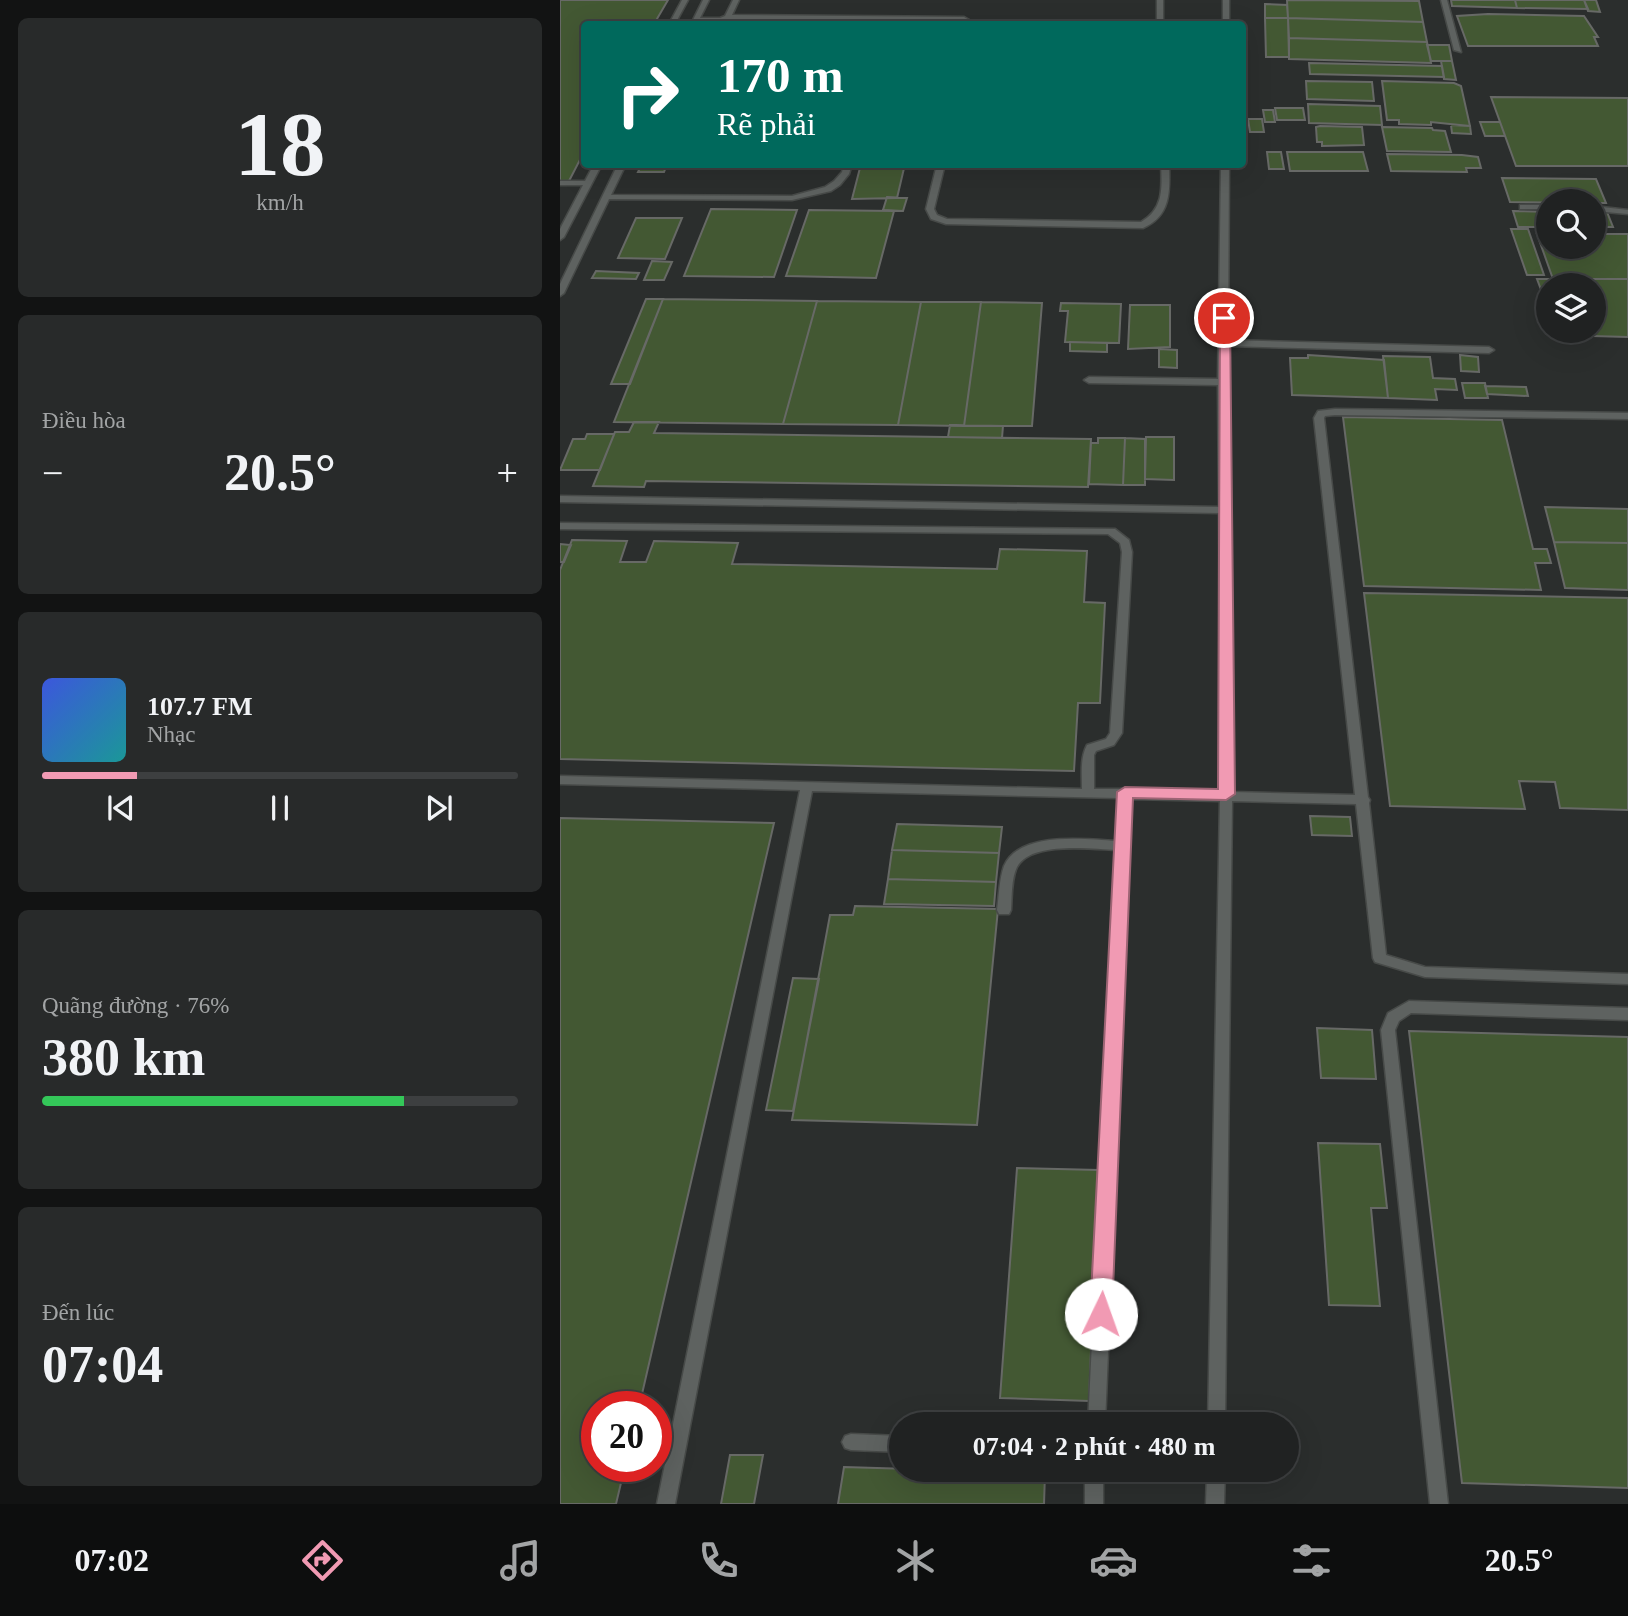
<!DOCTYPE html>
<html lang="vi">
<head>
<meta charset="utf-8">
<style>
  :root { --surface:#202222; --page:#282a2a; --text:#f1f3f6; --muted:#a2a4a5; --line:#3d3f40; --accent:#f19ab3 }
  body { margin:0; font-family:"Times New Roman",serif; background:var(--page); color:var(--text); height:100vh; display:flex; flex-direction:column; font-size:26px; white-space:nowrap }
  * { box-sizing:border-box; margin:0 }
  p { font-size:23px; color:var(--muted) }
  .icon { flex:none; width:38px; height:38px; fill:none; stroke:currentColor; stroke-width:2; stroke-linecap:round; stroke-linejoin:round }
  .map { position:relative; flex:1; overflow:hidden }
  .drawer { display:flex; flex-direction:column; gap:18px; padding:18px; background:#121313; width:560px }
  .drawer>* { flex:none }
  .guide { position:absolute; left:21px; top:21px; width:665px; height:147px; border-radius:7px; box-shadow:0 7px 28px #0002,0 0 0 2px var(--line); background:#00695c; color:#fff; overflow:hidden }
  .tools { position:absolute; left:976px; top:189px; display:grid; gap:14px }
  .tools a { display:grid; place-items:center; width:70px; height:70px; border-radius:50%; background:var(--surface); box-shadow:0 7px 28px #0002,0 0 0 2px var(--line); font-size:35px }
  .speed { position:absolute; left:21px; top:1391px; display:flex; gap:14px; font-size:35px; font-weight:700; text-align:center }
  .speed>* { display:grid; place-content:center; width:91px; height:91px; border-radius:50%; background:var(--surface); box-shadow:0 7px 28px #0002,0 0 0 2px var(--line); line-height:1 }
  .speed .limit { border:10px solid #d22; background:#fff; color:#111 }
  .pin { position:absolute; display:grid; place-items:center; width:60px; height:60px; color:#fff; margin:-30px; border:4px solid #fff; border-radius:50%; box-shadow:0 2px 7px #0007 }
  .me { position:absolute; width:77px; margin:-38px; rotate:3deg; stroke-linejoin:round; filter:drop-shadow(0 0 5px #0008) }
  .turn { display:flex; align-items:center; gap:24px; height:147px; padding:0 21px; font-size:32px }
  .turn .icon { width:91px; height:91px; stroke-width:2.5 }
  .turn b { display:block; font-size:49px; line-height:60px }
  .big { font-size:52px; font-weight:700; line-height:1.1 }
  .drawer .tile { flex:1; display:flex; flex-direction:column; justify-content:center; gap:10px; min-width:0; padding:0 24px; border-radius:10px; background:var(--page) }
  .drawer .dial { align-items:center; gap:0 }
  .dial b { font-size:91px; line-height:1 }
  .song { display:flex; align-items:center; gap:21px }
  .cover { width:84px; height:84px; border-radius:10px; background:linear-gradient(135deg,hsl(230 70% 55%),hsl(180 70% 35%)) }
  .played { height:7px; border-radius:4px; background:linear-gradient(90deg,var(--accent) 20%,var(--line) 20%) }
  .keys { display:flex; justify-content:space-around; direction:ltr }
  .heat { display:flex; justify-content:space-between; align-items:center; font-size:38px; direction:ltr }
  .charge { height:10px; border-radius:5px; background:linear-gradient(90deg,#34c759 76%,var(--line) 0) }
  .trip { position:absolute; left:329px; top:1412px; width:410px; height:70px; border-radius:35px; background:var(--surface); box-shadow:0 7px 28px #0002,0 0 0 2px var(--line); font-weight:700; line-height:70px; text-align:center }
  .dock { display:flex; height:112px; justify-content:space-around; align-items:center; background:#0d0e0e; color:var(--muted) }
  .dock .icon { width:49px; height:49px }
  .dock .active { color:var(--accent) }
  .dock b { font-size:32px; color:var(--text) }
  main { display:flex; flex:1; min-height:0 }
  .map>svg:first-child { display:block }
  .building { fill:#435833; stroke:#676966; stroke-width:2 }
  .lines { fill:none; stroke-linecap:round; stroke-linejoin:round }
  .service-casing { stroke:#474a48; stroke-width:3 }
  .service { fill:#5e6260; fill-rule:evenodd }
  .route { fill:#f19ab3; stroke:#9d6474; stroke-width:2 }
</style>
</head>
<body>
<main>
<section class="drawer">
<div class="tile dial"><b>18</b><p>km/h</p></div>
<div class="tile"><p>Điều hòa</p>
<div class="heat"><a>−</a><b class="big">20.5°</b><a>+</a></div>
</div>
<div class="tile">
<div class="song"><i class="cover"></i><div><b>107.7 FM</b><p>Nhạc</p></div></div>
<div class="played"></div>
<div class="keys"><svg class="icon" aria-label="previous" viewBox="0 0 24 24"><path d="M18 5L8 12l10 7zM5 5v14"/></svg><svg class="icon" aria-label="pause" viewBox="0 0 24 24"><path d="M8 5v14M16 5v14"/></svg><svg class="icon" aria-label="next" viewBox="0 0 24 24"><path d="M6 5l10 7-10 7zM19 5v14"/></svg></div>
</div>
<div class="tile"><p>Quãng đường · 76%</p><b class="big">380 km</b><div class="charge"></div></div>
<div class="tile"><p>Đến lúc</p><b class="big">07:04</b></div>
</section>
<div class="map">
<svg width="1068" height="1504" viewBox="0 0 1068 1504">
  <rect width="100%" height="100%" fill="#2b2e2d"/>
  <path class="building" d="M 0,0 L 108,0 L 94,24 L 24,24 L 24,152 L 9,181 L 0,181 Z
    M 727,0 L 859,1 L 863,22 L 728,18 Z
    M 891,0 L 955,0 L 957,8 L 892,6 Z
    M 955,0 L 1024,0 L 1028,9 L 957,8 Z
    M 1024,0 L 1036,0 L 1040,12 L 1028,11 Z
    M 705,4 L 727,5 L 728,18 L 705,18 Z
    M 928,14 L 1024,16 L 1038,37 L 1034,37 L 1038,46 L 908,46 L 897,16 Z
    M 705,18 L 728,18 L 729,57 L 706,57 Z
    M 728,18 L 863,22 L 867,42 L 729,38 Z
    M 729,38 L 867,42 L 871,63 L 729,59 Z
    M 867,45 L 889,45 L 892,61 L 871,61 Z
    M 881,61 L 892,61 L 896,80 L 884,79 Z
    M 749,63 L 882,66 L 884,77 L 750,74 Z
    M 746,81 L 812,82 L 814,101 L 747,99 Z
    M 822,81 L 894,83 L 901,86 L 910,126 L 871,122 L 871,125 L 839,124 L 839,120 L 827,120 Z
    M 931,97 L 1068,98 L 1068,166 L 956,166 Z
    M 748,104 L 820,106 L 822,125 L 749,123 Z
    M 715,108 L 743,108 L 745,120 L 717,120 Z
    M 703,110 L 713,110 L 715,122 L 705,122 Z
    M 688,119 L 702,119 L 704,132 L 690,132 Z
    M 920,122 L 940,122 L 945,136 L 925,136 Z
    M 891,125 L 910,126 L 911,134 L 892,133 Z
    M 760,126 L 802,127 L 804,145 L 762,146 L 762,142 L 757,142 L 756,127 Z
    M 822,127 L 872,128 L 873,130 L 885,131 L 891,152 L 827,151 Z
    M 707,152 L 721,152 L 724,169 L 709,169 Z
    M 727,152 L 803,152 L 808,171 L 730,171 Z
    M 827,154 L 902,155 L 918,157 L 921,168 L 906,168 L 907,172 L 831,171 Z
    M 82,164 L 107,164 L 104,172 L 78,172 Z
    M 301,164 L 345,164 L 337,198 L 292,199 Z
    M 942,178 L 1036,179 L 1046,203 L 950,202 Z
    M 327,197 L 347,198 L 343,211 L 323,210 Z
    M 151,209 L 237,210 L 214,277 L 124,276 Z
    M 249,210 L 334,211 L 316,278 L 226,276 Z
    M 953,211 L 989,212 L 989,227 L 958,227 Z
    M 1034,212 L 1047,212 L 1053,227 L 1034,227 Z
    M 76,218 L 122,218 L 105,259 L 58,258 Z
    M 951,229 L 968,229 L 984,275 L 967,275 Z
    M 977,234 L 989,234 L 989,247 L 1034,247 L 1034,234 L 1068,234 L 1068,279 L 993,279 Z
    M 92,261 L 112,262 L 104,280 L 84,280 Z
    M 36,271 L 79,273 L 76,279 L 32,278 Z
    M 977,279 L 1068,279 L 1068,337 L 997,335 L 996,331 L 1034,331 L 1034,285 L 989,285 L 989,311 Z
    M 86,299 L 103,299 L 70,384 L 51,384 Z
    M 103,299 L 257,301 L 223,424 L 54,422 Z
    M 257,301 L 361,302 L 338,425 L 223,424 Z
    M 361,302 L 421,302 L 404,426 L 338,425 Z
    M 421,302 L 482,303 L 472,426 L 404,426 Z
    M 501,303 L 561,304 L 559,343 L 505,342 L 508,311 L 500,311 Z
    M 570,305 L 610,305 L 610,347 L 568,349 Z
    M 510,342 L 547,343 L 547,352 L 510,351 Z
    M 599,349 L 617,350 L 617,368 L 599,367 Z
    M 748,355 L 824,360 L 828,398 L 732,395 L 730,358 L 748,358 Z
    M 900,355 L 918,357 L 919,372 L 901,371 Z
    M 823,356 L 870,357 L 873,378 L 895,379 L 897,390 L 875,389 L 877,400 L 828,398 Z
    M 902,383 L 925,383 L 928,398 L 905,398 Z
    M 925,386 L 966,387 L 968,396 L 927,394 Z
    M 783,417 L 942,420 L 973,549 L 987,549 L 991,563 L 975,563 L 981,590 L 804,586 Z
    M 74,422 L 99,422 L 94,433 L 531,439 L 528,487 L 86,481 L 84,487 L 33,486 L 55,432 L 69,432 Z
    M 390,425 L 443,426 L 442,438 L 388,437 Z
    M 27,434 L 54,434 L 40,470 L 0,470 L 13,439 L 25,439 Z
    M 586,437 L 614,437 L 614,480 L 585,479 Z
    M 538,438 L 565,438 L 563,485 L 529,484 L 531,443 L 538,443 Z
    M 565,438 L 585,439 L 585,485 L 563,485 Z
    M 985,507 L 1068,509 L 1068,543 L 994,542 Z
    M 12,540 L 67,541 L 60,562 L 86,562 L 94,541 L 178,543 L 172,564 L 437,569 L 440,549 L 527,551 L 524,602 L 545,603 L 540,703 L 518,703 L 514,771 L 0,759 L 0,570 Z
    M 994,542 L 1068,543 L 1068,590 L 1005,588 Z
    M 0,544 L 11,545 L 4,562 L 0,562 Z
    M 804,593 L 1068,598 L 1068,810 L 1000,808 L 995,782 L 959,781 L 965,809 L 830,806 Z
    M 750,816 L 790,817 L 792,836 L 752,835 Z
    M 0,818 L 214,823 L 79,1407 L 37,1407 L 37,1466 L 65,1466 L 56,1504 L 0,1504 Z
    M 337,824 L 442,827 L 439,853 L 332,850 Z
    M 332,850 L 439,853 L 436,882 L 328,879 Z
    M 328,879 L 436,882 L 434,906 L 324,904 Z
    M 295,906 L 438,909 L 417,1125 L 232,1120 L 270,915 L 293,915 Z
    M 233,978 L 259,979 L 233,1111 L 206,1110 Z
    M 757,1028 L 812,1030 L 816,1079 L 761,1078 Z
    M 849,1031 L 1068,1037 L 1068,1488 L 902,1483 Z
    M 758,1143 L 820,1144 L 827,1208 L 811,1208 L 820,1306 L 769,1305 Z
    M 457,1168 L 538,1170 L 529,1401 L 440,1398 Z
    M 170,1455 L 203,1455 L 194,1504 L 161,1504 Z
    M 284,1467 L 485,1473 L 484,1504 L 278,1504 Z"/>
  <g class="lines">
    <defs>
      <path id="service" d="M 122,0 L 128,0 L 115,24 L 109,24 Z
        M 143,0 L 149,0 L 140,18 L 160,18 L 165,16 L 173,0 L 179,0 L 172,15 L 404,17 L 416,24 L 409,24 L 403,21 L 169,19 L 161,22 L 138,22 L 137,24 L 131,24 Z
        M 597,0 L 603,0 L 603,24 L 597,24 Z
        M 663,0 L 669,0 L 669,24 L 663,24 Z
        M 881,0 L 887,0 L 901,52 L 894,50 Z
        M 34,164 L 42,164 L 4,237 L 0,240 L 0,229 L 23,185 L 0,185 L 0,181 L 25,181 Z
        M 58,164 L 66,164 L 51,195 L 232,196 L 265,187 L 274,181 L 282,172 L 284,164 L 292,164 L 289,174 L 280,185 L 271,191 L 232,200 L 49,199 L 4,293 L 0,296 L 0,284 Z
        M 377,164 L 385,164 L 374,209 L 377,215 L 387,219 L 581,222 C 604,209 602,188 601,164 L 609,164 C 610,191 611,216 583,228 L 386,224 L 371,219 L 366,209 Z
        M 661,164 L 669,164 L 668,340 L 929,347 L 934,350 L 929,353 L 668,346 L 672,792 L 795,795 L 754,418 L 758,411 L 775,409 L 1068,413 L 1068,419 L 775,415 L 765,416 L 764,418 L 808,797 L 810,800 L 809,803 L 826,955 L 865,967 L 1068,974 L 1068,984 L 865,977 L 815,962 L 813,958 L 796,804 L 672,801 L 665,1424 L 648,1424 L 660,801 L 571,799 L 545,1424 L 528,1424 L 556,850 C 532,849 471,841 457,867 C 451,879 452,897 451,910 L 449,914 L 439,914 L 437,910 C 439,896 439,880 444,866 C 459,831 525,839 556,841 L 558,798 L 252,791 L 115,1504 L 97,1504 L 240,790 L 0,784 L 0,776 L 522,789 C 522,774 520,758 527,745 L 546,739 L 550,733 L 562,552 L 560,543 L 548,534 L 0,529 L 0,523 L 555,529 L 569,540 L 572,552 L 562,733 L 554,745 L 536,751 L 534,755 L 534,789 L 560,789 L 565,788 L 570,790 L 660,792 L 659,513 L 0,502 L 0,496 L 659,507 L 658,385 L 529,383 L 524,380 L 529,377 L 658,379 Z
        M 960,205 L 989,205 L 989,209 L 960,209 Z
        M 1034,206 L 1068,210 L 1068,214 L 1034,211 Z
        M 849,1001 L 1068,1008 L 1068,1020 L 851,1013 L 839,1021 L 835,1030 L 888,1504 L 870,1504 L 821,1030 L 828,1013 Z
        M 291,1434 L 341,1436 L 341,1452 L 291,1450 L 285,1448 L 282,1442 L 285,1436 Z
        M 525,1470 L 543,1470 L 543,1504 L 525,1504 Z
        M 647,1470 L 665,1470 L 664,1504 L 646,1504 Z"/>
    </defs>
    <use href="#service" class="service-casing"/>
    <use href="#service" class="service"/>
  </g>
  <path class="route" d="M 660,315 L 670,318 L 675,794 L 666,800 L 573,798 L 552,1314 L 549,1321 L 541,1324 L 534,1321 L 530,1314 L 557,792 L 565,787 L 658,789 Z"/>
</svg>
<div class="tools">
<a><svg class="icon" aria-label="search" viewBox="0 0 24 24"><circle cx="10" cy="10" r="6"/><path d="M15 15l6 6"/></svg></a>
<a><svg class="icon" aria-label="layers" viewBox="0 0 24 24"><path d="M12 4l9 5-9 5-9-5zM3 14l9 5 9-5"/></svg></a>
</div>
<div class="speed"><div class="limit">20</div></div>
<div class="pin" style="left:664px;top:318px;background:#d93025"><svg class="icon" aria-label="arrive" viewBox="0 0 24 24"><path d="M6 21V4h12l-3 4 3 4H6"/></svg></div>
<svg class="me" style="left:541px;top:1314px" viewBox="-20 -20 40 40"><circle r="19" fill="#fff"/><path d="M0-13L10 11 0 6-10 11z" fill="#f19ab3"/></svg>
<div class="trip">07:04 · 2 phút · 480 m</div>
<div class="guide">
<div class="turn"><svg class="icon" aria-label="right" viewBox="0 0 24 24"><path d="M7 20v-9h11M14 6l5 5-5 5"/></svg><div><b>170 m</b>Rẽ phải</div></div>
</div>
</div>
</main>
<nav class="dock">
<b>07:02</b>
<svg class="icon active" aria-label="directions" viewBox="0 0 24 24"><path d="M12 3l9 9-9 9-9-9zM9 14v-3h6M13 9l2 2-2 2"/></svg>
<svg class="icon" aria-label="music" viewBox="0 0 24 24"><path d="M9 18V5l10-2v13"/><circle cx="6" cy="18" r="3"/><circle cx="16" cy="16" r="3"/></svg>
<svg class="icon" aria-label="phone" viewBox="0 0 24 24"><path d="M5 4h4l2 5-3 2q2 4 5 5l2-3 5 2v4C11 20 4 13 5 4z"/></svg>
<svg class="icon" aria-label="climate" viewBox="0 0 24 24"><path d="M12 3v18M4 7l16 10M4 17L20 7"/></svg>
<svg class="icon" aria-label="car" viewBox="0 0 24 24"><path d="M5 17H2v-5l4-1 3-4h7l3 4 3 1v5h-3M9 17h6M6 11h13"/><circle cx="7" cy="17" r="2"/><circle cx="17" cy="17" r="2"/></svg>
<svg class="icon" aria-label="filters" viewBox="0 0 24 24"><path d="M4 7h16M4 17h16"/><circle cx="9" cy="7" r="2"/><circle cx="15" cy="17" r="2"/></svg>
<b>20.5°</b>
</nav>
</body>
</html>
